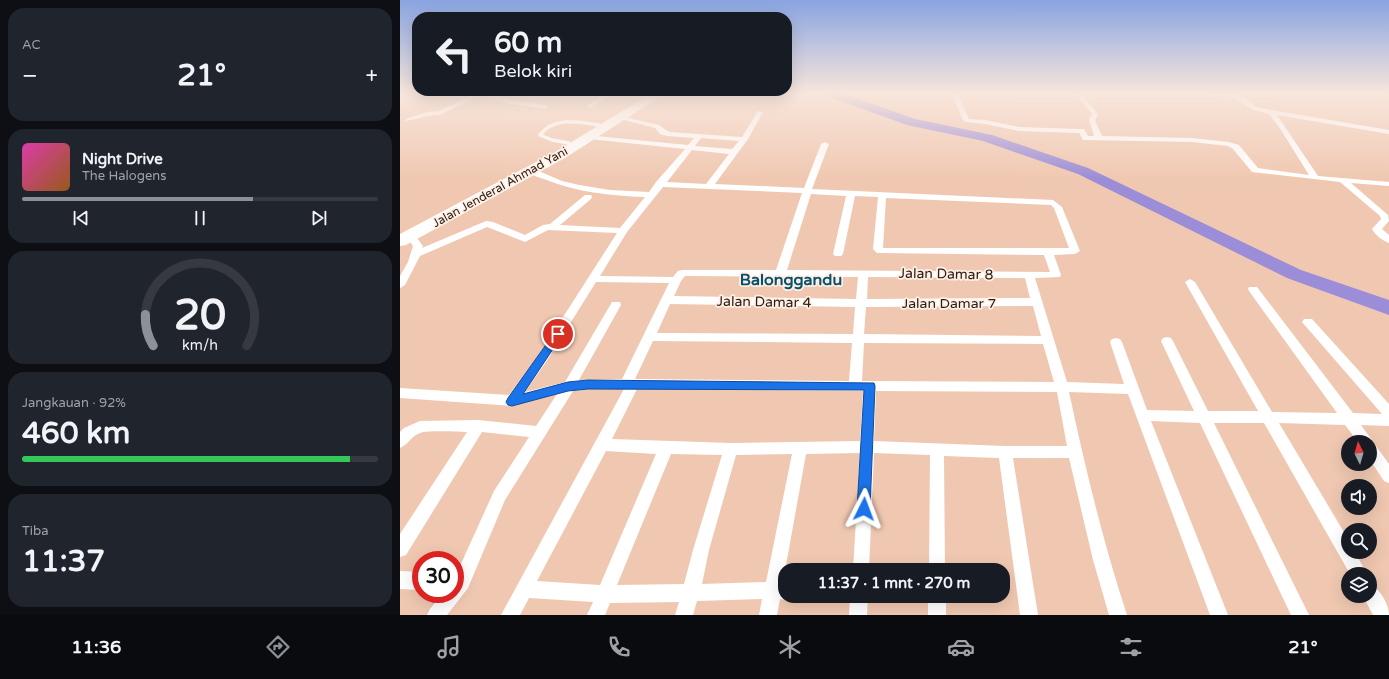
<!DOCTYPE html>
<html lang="id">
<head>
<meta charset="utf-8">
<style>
  :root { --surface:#171b24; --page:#20242c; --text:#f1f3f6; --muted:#9ea1a6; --line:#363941; --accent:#8c9099 }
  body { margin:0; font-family:"Varela Round",sans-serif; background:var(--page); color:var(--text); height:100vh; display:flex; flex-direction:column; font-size:15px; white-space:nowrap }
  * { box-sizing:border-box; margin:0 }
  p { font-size:13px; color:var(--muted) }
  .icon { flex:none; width:22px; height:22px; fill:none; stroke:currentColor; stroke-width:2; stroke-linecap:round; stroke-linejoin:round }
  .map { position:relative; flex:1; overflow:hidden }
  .panel { display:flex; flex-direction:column; gap:8px; padding:8px; background:#0d0f14; width:400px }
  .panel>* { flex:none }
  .hud { position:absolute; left:12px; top:12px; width:380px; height:84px; border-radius:16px; box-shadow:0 4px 16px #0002; background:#171b24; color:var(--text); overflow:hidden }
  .needle { width:26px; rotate:355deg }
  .buttons { position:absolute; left:941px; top:435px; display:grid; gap:8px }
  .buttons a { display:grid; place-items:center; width:36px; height:36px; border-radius:50%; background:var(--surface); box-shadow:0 4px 16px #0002; font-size:20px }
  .speed { position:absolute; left:12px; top:551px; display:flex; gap:8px; font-size:20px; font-weight:700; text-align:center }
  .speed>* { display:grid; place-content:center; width:52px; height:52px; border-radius:50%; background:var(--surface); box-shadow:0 4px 16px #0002; line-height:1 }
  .speed .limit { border:6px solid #d22; background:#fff; color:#111 }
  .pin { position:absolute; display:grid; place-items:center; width:34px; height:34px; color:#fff; margin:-17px; border:2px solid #fff; border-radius:50%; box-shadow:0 1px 4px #0007 }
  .me { position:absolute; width:44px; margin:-22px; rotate:3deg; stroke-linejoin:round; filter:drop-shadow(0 0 3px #0008) }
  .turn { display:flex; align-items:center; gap:14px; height:84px; padding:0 16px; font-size:18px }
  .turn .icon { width:52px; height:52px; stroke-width:2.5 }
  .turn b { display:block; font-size:28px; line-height:34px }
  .big { font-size:30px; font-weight:700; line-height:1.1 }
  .panel .card { flex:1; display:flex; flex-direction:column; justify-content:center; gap:6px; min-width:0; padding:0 14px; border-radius:16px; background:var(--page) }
  .panel .dial { align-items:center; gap:0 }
  .dial svg { height:104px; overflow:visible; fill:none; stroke:var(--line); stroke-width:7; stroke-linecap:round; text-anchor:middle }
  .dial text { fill:var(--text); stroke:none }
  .song { display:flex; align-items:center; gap:12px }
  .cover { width:48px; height:48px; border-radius:6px; background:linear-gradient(135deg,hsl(320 70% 55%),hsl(30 70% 35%)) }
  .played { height:4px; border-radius:2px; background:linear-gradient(90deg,var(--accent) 65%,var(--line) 65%) }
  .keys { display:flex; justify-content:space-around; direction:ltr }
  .heat { display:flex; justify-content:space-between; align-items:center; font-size:22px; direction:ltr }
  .charge { height:6px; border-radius:3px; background:linear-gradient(90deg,#34c759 92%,var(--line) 0) }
  .trip { position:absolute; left:378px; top:563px; width:232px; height:40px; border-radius:16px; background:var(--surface); box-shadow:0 4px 16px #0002; font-weight:700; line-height:40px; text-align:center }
  .tab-bar { display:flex; height:64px; justify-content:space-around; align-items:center; background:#090b0e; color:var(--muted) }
  .tab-bar .icon { width:28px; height:28px }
  .tab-bar .on { color:var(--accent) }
  .tab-bar b { font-size:18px; color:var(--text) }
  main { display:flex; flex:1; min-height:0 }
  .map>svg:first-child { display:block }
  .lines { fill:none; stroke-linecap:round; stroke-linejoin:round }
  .river { fill:#9b8dd7; fill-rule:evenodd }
  .lane { stroke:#fff; stroke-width:3.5 }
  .street { fill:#fff; fill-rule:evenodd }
  .highway { fill:#fff; fill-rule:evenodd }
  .route { fill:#1a73e8; stroke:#114b97 }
  .labels { text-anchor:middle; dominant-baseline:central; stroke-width:3.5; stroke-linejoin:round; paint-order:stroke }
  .far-street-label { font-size:12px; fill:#2a1c13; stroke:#ffefe5 }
  .street-label { font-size:14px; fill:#2a1c13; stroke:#ffefe5 }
  .quarter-label { font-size:16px; font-weight:bold; fill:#08516e; stroke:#ffefe5 }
</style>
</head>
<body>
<main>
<section class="panel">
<div class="card"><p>AC</p>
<div class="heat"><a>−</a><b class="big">21°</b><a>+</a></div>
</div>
<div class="card">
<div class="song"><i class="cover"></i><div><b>Night Drive</b><p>The Halogens</p></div></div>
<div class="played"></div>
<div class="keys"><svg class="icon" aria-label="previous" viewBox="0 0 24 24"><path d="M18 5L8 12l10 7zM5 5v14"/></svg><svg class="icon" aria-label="pause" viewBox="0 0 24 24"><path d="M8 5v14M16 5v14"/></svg><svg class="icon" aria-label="next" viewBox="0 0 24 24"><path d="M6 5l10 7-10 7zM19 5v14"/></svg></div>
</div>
<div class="card dial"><svg viewBox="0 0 100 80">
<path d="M14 69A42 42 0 1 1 86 69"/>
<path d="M14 69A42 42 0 0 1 8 45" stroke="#8c9099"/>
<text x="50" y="56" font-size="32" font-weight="700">20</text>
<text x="50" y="72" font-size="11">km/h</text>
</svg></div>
<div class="card"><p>Jangkauan · 92%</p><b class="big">460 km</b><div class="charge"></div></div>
<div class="card"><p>Tiba</p><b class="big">11:37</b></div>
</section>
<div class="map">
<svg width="989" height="615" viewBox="0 0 989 615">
  <rect width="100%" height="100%" fill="#f0c8b1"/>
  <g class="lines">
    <path class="river" d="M 425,93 L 442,93 L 515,119 L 592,135 L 688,168 L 901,270 L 989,300 L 989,315 L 887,278 L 678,174 L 583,141 L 507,125 L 427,96 Z"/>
    <path class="lane" d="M 169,143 L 152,140 L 140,135 C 154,116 179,122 199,125"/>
    <path class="street" d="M 30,93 L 88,93 L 106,99 L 145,105 L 148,107 L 145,109 L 105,103 L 84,96 L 79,96 L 42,114 L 28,116 L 6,121 L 6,119 L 27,112 L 39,111 L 70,96 L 33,95 Z
      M 182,93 L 206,93 L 212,95 L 190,108 L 188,107 L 188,105 L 202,96 L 185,95 Z
      M 551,93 L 557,93 L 569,119 L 585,120 L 619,127 L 681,129 L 684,129 L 688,136 L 694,136 L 689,120 L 692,114 L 675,93 L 681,93 L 698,114 L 695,120 L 702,136 L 792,138 L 829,142 L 839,145 L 858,168 L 909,175 L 881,130 L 869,114 L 853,110 L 835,98 L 808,95 L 805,93 C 818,93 832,91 844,97 C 850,100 853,106 860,108 L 989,130 L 989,134 L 877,115 L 918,176 L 989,182 L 989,186 L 951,183 L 988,215 L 989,221 L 982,229 L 989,235 L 989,243 C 983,241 975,235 972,229 L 981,219 L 980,216 L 940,182 L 852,172 L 833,149 L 828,146 L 792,142 L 686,140 L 683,140 L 679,133 L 619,131 L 585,124 L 566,122 L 563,120 Z
      M 358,111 L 363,112 L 348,139 L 315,184 L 404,188 L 421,144 L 425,142 L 429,144 L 412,189 L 653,200 L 662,207 L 680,251 L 675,254 L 654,255 L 661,275 L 660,277 L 635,278 L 667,382 L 724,384 L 710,342 L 712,339 L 716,338 L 720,339 L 722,342 L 747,410 L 794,411 L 761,341 L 763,338 L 767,337 L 771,338 L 773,341 L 808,411 L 858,411 L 785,282 L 790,279 L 795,282 L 872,412 L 937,413 L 849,291 L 848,289 L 849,287 L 857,287 L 953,413 L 982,414 L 902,322 L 904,319 L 912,319 L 989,404 L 989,426 L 961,425 L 989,464 L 989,483 L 984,481 L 970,460 L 970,442 L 958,442 L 945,425 L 879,423 L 948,539 L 948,552 L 955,552 L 967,574 L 950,574 L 864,423 L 814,423 L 909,615 L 891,615 L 800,423 L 751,421 L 828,615 L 810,615 L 728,394 L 669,392 C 685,467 703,542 727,615 L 709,615 L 693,560 L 669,458 L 613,458 L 638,615 L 620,615 L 599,458 L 544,456 L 545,570 L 529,570 L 530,455 L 474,453 L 469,570 L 453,570 L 460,453 L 406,454 L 383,582 L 385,582 L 385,596 L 392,596 L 385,600 L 380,599 L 377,615 L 359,615 L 362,599 L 297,601 L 293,615 L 275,615 L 279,602 L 210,603 L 205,615 L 187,615 L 193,602 L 129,598 L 120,615 L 101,615 L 224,389 L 188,389 L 173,391 L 105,500 L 68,588 L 47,615 L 27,615 L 30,609 L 42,594 L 55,594 L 55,577 L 94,491 L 129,437 L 82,432 L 6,555 L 0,557 L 0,534 L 67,432 C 55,432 29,430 20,433 C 11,436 8,445 0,448 L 0,432 L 4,428 L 20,421 L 78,420 L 136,426 L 157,394 L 112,406 L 0,398 L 0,388 L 109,395 L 138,356 L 217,233 L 148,230 L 125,242 L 87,227 L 20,256 L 5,285 L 0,288 L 0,276 L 8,262 L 13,246 L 6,236 L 8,234 L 14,234 L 23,246 L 22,248 L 86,221 L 93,222 L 125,235 L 143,225 L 150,224 L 185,195 L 191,195 L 192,197 L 191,199 L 160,225 L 220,228 L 245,197 C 211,196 176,192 144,179 C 138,177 131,175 127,171 L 131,169 L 134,169 L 162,181 L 179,185 L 210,190 L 249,192 L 256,182 L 285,149 L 189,139 L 185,137 L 186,135 L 288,145 L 294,138 L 267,136 L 260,134 L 255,128 L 217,118 L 220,116 L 259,125 L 266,130 L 270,132 L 342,137 ZM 301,138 L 339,141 L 332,149 L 295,146 ZM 292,150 L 329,154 L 306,184 L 267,182 ZM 263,187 L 402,193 L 376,270 L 282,270 L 278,271 L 273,277 L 200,276 L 227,232 ZM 411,194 L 446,196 L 433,254 L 435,256 L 441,256 L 443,254 L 455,196 L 478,197 L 473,249 L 477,253 L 644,255 L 650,272 L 387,270 ZM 486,198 L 651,205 L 654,208 L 669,248 L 483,248 ZM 285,276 L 458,277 L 456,299 L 274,296 L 281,281 ZM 468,277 L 625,278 L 630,298 L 467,299 ZM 196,282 L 269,283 L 222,379 L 179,380 L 221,305 L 220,302 L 212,302 L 165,382 L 125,392 L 146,362 ZM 270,304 L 455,307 L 453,334 L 257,333 ZM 633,306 L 641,336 L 464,334 L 466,307 ZM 253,341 L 452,343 L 449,381 L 235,379 ZM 464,343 L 643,344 L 654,382 L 462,381 ZM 237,389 L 463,391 L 460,441 L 331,443 L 212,439 ZM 476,391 L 657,392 L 667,446 L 605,446 L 474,441 ZM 206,451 L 256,454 L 200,585 L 137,581 ZM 271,454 L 322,455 L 293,550 L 284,584 L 217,585 ZM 392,454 L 366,582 L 302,584 L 309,550 L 336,455 Z
      M 0,571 L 21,572 L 21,590 L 0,589 Z
      M 970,584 C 980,589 989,604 989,615 L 973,615 L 963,596 L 970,596 Z
      M 450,596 L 468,596 L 467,615 L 449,615 Z
      M 528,596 L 546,596 L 546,615 L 528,615 Z"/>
    <path class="highway" d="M 252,93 L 266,93 L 165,158 L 6,245 L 0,246 L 0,234 L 155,152 Z"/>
  </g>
  <linearGradient id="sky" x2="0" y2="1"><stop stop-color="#89a4e1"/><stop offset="0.52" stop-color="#f8e6dc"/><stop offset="1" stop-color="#f8e6dc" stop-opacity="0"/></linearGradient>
  <rect width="989" height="179" fill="url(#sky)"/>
  <path class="route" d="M 158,331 L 163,334 L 123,394 L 168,382 L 188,380 L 474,383 L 475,386 L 470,509 L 468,513 L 464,515 L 459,513 L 457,509 L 464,390 L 188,389 L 168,391 L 112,406 L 108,405 L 106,402 L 108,398 L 155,332 Z"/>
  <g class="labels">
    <g class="far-street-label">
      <text transform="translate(100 187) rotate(-29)">Jalan Jenderal Ahmad Yani</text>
    </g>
    <g class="street-label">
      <text transform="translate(546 274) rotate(1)">Jalan Damar 8</text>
      <text transform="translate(364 302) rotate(1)">Jalan Damar 4</text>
      <text x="549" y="303">Jalan Damar 7</text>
    </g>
    <g class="quarter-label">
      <text x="391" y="280">Balonggandu</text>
    </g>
  </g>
</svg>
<div class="buttons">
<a><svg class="needle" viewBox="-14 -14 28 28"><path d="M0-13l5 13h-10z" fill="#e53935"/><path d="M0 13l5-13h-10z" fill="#9ea1a6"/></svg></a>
<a><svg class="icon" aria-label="sound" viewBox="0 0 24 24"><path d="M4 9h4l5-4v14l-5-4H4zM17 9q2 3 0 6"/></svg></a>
<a><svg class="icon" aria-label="search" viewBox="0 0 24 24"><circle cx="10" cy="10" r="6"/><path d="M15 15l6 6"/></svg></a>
<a><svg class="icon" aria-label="layers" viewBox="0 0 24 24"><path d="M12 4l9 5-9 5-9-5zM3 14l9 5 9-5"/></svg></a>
</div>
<div class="speed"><div class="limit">30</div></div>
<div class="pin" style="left:158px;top:334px;background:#d93025"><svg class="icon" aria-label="arrive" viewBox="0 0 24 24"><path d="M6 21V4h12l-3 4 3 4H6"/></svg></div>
<svg class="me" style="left:464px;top:509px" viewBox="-20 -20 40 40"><path d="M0-17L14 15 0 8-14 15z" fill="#1a73e8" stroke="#fff" stroke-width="4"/></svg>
<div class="trip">11:37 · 1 mnt · 270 m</div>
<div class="hud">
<div class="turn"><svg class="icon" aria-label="left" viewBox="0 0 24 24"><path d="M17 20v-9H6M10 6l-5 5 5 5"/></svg><div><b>60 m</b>Belok kiri</div></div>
</div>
</div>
</main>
<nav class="tab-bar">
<b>11:36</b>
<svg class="icon on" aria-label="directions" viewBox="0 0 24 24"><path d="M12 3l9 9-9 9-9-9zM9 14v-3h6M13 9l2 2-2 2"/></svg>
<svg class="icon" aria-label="music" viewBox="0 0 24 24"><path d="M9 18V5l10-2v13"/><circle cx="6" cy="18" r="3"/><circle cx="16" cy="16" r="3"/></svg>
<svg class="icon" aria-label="phone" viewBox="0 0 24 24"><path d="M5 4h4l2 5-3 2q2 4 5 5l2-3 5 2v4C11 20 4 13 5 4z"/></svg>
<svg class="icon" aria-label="climate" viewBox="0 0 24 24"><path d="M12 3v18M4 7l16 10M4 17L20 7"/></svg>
<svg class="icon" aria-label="car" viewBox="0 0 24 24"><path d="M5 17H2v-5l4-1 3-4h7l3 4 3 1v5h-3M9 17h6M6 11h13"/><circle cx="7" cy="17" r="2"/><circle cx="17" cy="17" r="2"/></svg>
<svg class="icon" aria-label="filters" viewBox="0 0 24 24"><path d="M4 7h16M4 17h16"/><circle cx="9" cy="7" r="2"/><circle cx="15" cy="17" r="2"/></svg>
<b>21°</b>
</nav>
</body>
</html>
